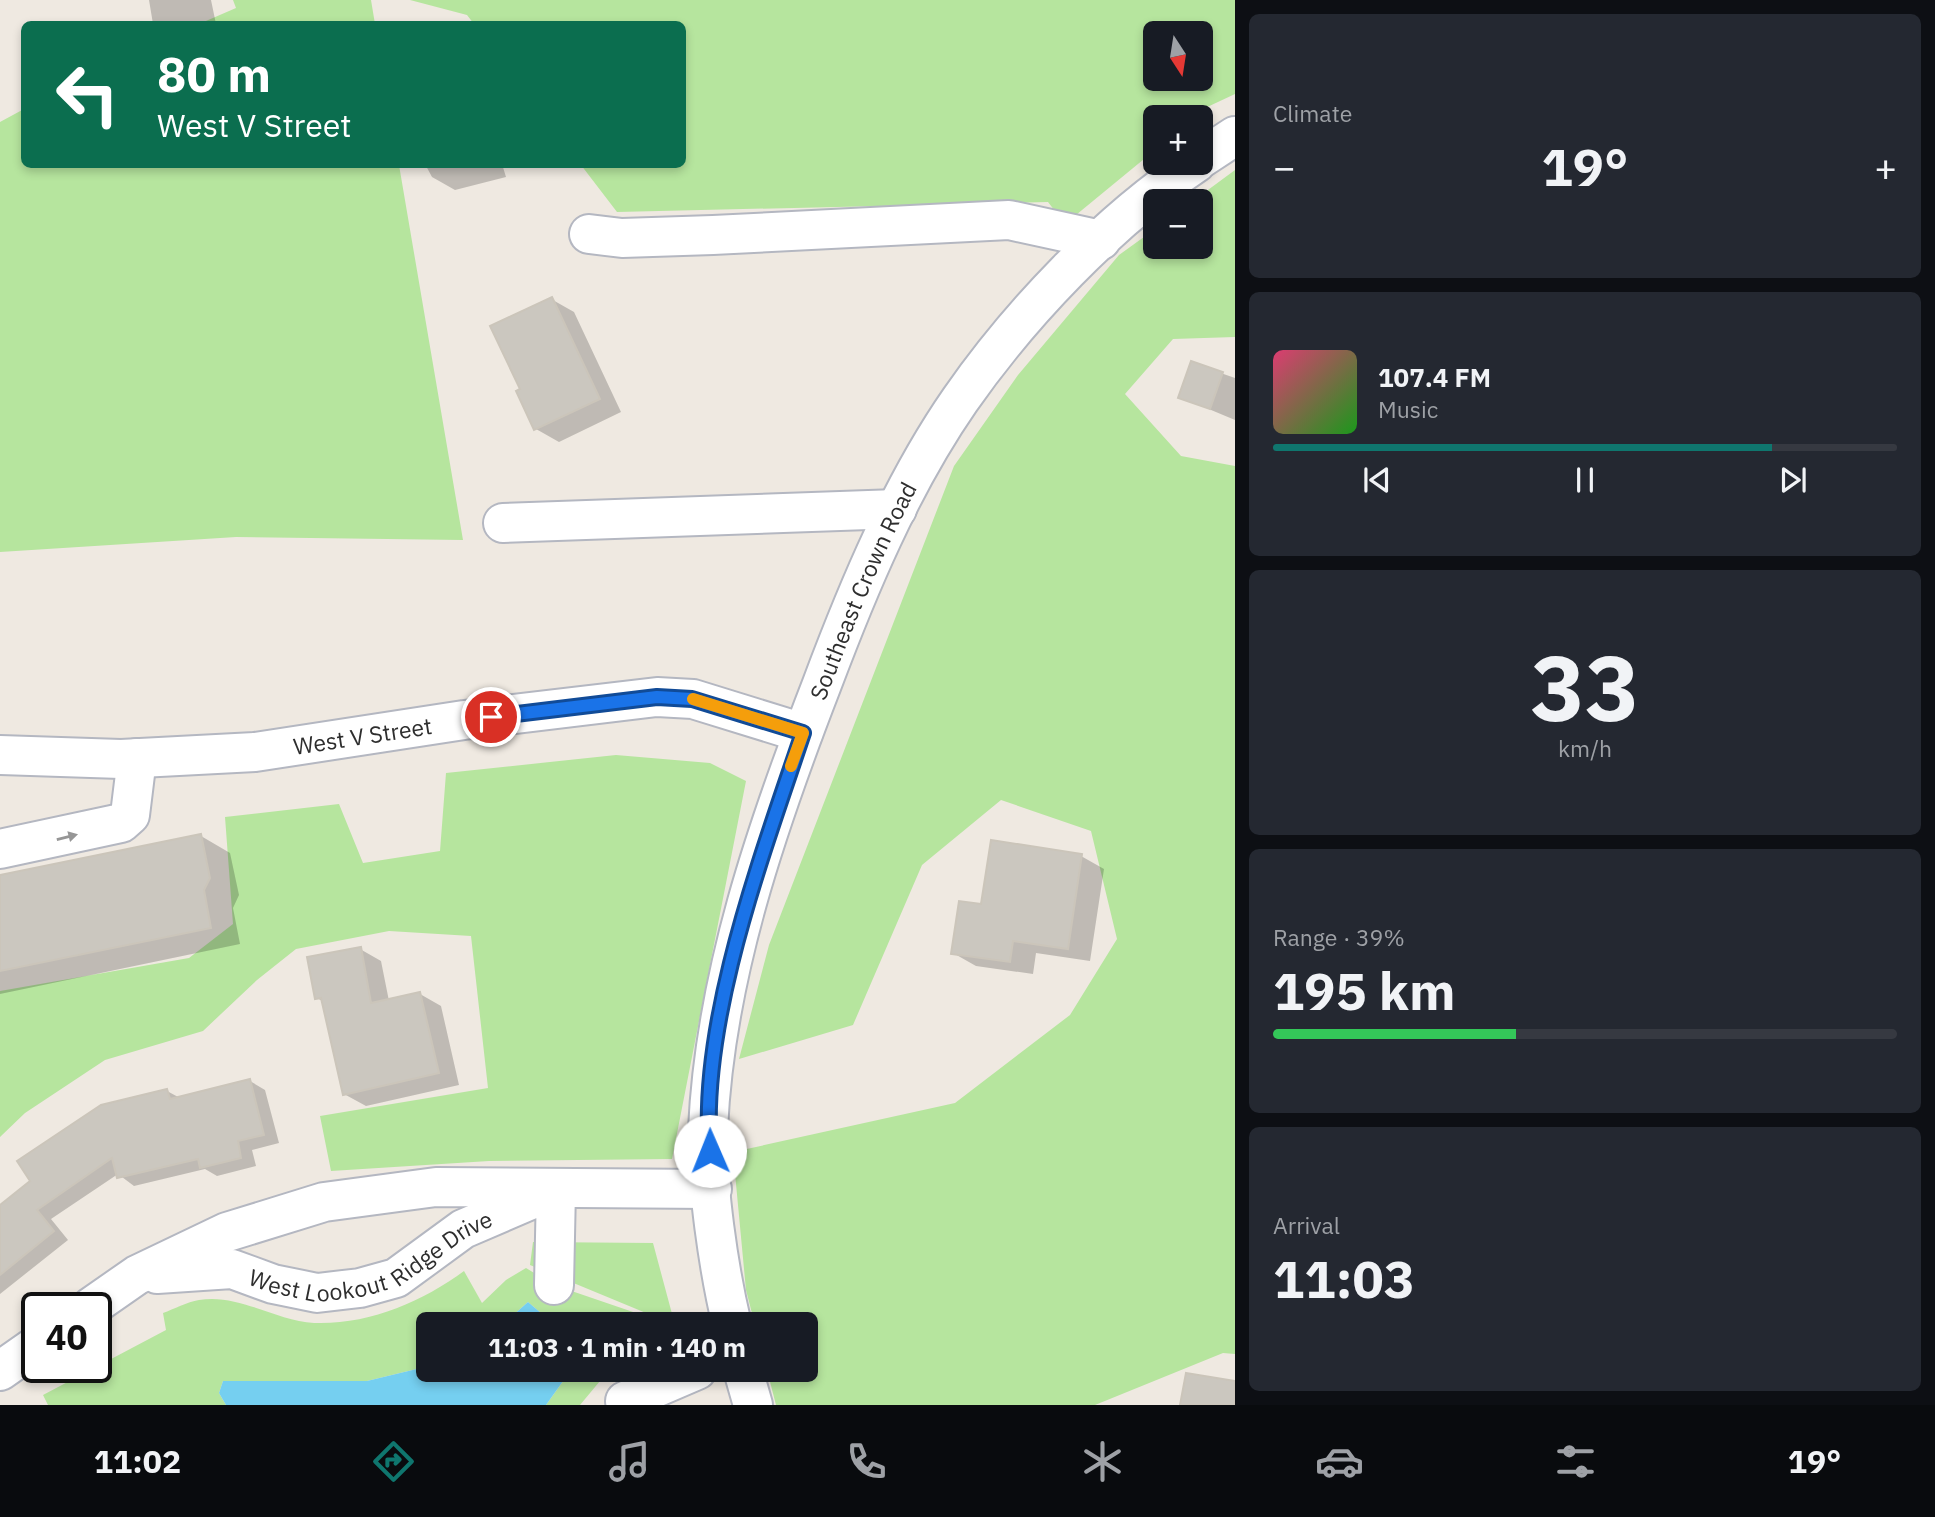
<!DOCTYPE html>
<html lang="en">
<head>
<meta charset="utf-8">
<style>
  :root { --surface:#171b24; --page:#242831; --text:#f1f3f6; --muted:#9ea1a6; --line:#363941; --accent:#0f766e }
  body { margin:0; font-family:"IBM Plex Sans",sans-serif; background:var(--page); color:var(--text); height:100vh; display:flex; flex-direction:column; font-size:26px; white-space:nowrap }
  * { box-sizing:border-box; margin:0 }
  p { font-size:23px; color:var(--muted) }
  .icon { flex:none; width:38px; height:38px; fill:none; stroke:currentColor; stroke-width:2; stroke-linecap:round; stroke-linejoin:round }
  .map { position:relative; flex:1; overflow:hidden }
  .sheet { display:flex; flex-direction:column; gap:14px; padding:14px; background:#0d0f14; width:700px }
  .sheet>* { flex:none }
  .banner { position:absolute; left:21px; top:21px; width:665px; height:147px; border-radius:10px; box-shadow:0 4px 10px #0003; background:#0b6e4f; color:#fff; overflow:hidden }
  .needle { width:46px; rotate:168deg }
  .buttons { position:absolute; left:1143px; top:21px; display:grid; gap:14px }
  .buttons a { display:grid; place-items:center; width:70px; height:70px; border-radius:10px; background:var(--surface); box-shadow:0 4px 10px #0003; font-size:35px }
  .speed { position:absolute; left:21px; top:1292px; display:flex; gap:14px; font-size:35px; font-weight:700; text-align:center }
  .speed>* { display:grid; place-content:center; width:91px; height:91px; border-radius:50%; background:var(--surface); box-shadow:0 4px 10px #0003; line-height:1 }
  .speed .limit { border:4px solid #111; border-radius:10px; background:#fff; color:#111 }
  .pin { position:absolute; display:grid; place-items:center; width:60px; height:60px; color:#fff; margin:-30px; border:4px solid #fff; border-radius:50%; box-shadow:0 2px 7px #0007 }
  .me { position:absolute; width:77px; margin:-38px; rotate:359deg; stroke-linejoin:round; filter:drop-shadow(0 0 5px #0008) }
  .turn { display:flex; align-items:center; gap:24px; height:147px; padding:0 21px; font-size:32px }
  .turn .icon { width:91px; height:91px; stroke-width:2.5 }
  .turn b { display:block; font-size:49px; line-height:60px }
  .big { font-size:52px; font-weight:700; line-height:1.1 }
  .sheet .tile { flex:1; display:flex; flex-direction:column; justify-content:center; gap:10px; min-width:0; padding:0 24px; border-radius:10px; background:var(--page) }
  .sheet .dial { align-items:center; gap:0 }
  .dial b { font-size:91px; line-height:1 }
  .song { display:flex; align-items:center; gap:21px }
  .cover { width:84px; height:84px; border-radius:10px; background:linear-gradient(135deg,hsl(340 70% 55%),hsl(120 70% 35%)) }
  .played { height:7px; border-radius:4px; background:linear-gradient(90deg,var(--accent) 80%,var(--line) 80%) }
  .keys { display:flex; justify-content:space-around; direction:ltr }
  .heat { display:flex; justify-content:space-between; align-items:center; font-size:38px; direction:ltr }
  .charge { height:10px; border-radius:5px; background:linear-gradient(90deg,#34c759 39%,var(--line) 0) }
  .trip { position:absolute; left:416px; top:1312px; width:402px; height:70px; border-radius:10px; background:var(--surface); box-shadow:0 4px 10px #0003; font-weight:700; line-height:70px; text-align:center }
  .dock { display:flex; height:112px; justify-content:space-around; align-items:center; background:#090b0e; color:var(--muted) }
  .dock .icon { width:49px; height:49px }
  .dock .selected { color:var(--accent) }
  .dock b { font-size:32px; color:var(--text) }
  main { display:flex; flex:1; min-height:0 }
  .map>svg:first-child { display:block }
  .green { fill:#b6e59e; fill-rule:evenodd }
  .water { fill:#75cff0 }
  .shadow { fill:#0003 }
  .building { fill:#cbc7bf; stroke:#cbc5ba; stroke-width:2 }
  .lines { fill:none; stroke-linecap:round; stroke-linejoin:round }
  .minor-casing { stroke:#b4b7c1; stroke-width:42 }
  .minor { stroke:#fff; stroke-width:38 }
  .oneway { fill:#969696 }
  .route-casing { stroke:#114b97; stroke-width:18 }
  .route { stroke:#1a73e8; stroke-width:12 }
  .slow { stroke:#f59e0b; stroke-width:12 }
  .labels { text-anchor:middle; dominant-baseline:central; stroke-width:7; stroke-linejoin:round; paint-order:stroke }
  .street-label { font-size:23px; fill:#2e2e2e; stroke:#fff }
</style>
</head>
<body>
<main>
<div class="map">
<svg width="1235" height="1405" viewBox="0 0 1235 1405">
  <rect width="100%" height="100%" fill="#efe9e1"/>
  <path class="green" d="M 233,0 L 371,0 L 375,24 L 199,24 L 236,8 Z
    M 410,0 L 1235,0 L 1235,94 L 1203,109 L 1193,117 L 1155,117 L 1155,150 L 1065,224 L 1048,202 L 617,212 L 581,165 L 682,164 L 682,24 L 474,24 L 467,15 ZM 1155,33 L 1200,33 L 1200,79 L 1155,79 Z
    M 24,109 L 24,164 L 399,165 L 463,540 L 236,537 L 0,552 L 0,122 Z
    M 1235,170 L 1235,337 L 1173,339 L 1125,394 L 1181,456 L 1235,466 L 1235,1354 L 1223,1353 L 1095,1405 L 776,1405 L 767,1370 L 807,1370 L 807,1325 L 755,1325 L 746,1290 L 733,1152 L 955,1103 L 1070,1015 L 1117,939 L 1091,831 L 1001,800 L 922,865 L 853,1025 L 739,1059 L 769,945 L 954,466 L 1018,375 L 1119,255 L 1155,229 L 1155,247 L 1200,247 L 1200,201 L 1193,201 Z
    M 616,755 L 710,763 L 746,781 L 672,1159 L 489,1161 L 331,1171 L 320,1116 L 488,1088 L 471,936 L 389,931 L 296,949 L 257,980 L 203,1031 L 105,1060 L 25,1113 L 0,1137 L 0,991 L 189,958 L 233,924 L 225,817 L 339,804 L 363,863 L 440,851 L 446,773 Z
    M 533,1242 L 653,1243 L 675,1325 L 530,1265 Z
    M 526,1268 L 554,1285 L 636,1313 L 647,1325 L 555,1325 L 528,1302 L 502,1325 L 429,1325 L 429,1366 L 367,1381 L 223,1381 L 219,1393 L 226,1405 L 48,1405 L 43,1395 L 166,1330 L 163,1313 C 174,1309 187,1302 199,1300 C 238,1293 276,1321 314,1323 C 368,1325 422,1302 464,1271 L 482,1303 L 506,1280 Z
    M 571,1370 L 635,1370 L 605,1375 L 580,1405 L 546,1405 Z"/>
  <path class="water" d="M 528,1302 L 555,1325 L 502,1325 Z
    M 429,1366 L 429,1370 L 571,1370 L 546,1405 L 226,1405 L 219,1393 L 223,1381 L 367,1381 Z"/>
  <path class="shadow" d="M 149,0 L 211,0 L 216,24 L 153,24 Z
    M 425,164 L 502,164 L 506,177 L 455,190 L 432,177 Z
    M 551,299 L 574,312 L 621,412 L 559,442 L 536,429 L 522,390 Z
    M 1192,363 L 1235,378 L 1235,420 L 1180,397 Z
    M 201,836 L 230,853 L 239,895 L 233,908 L 240,944 L 0,994 L 0,877 Z
    M 1081,856 L 1104,869 L 1090,961 L 1036,953 L 1033,974 L 976,966 L 953,953 L 982,906 Z
    M 360,949 L 381,961 L 389,1001 L 420,994 L 441,1006 L 459,1085 L 366,1106 L 344,1094 L 324,1002 L 317,998 Z
    M 250,1081 L 265,1090 L 279,1143 L 252,1150 L 256,1166 L 217,1176 L 205,1169 L 134,1186 L 118,1174 L 51,1219 L 68,1240 L 0,1294 L 0,1208 L 167,1091 L 180,1098 Z"/>
  <path class="building" d="M 552,297 L 600,399 L 534,430 L 516,391 L 520,389 L 490,326 Z
    M 1191,361 L 1223,372 L 1210,409 L 1178,398 Z
    M 201,834 L 210,878 L 204,890 L 211,928 L 0,971 L 0,875 Z
    M 991,840 L 1082,854 L 1068,949 L 1013,941 L 1010,962 L 951,954 L 959,901 L 981,904 Z
    M 361,947 L 371,1003 L 420,992 L 439,1073 L 343,1095 L 321,998 L 315,999 L 307,957 Z
    M 250,1079 L 264,1135 L 238,1141 L 241,1158 L 200,1168 L 198,1159 L 117,1178 L 112,1158 L 37,1210 L 54,1231 L 0,1275 L 0,1205 L 30,1181 L 17,1161 L 101,1105 L 167,1089 L 170,1099 Z
    M 1186,1373 L 1235,1381 L 1235,1405 L 1180,1405 Z"/>
  <g class="lines">
    <defs>
      <g id="minor">
        <path d="M 1200,159 L 1235,136"/>
        <path d="M 589,234 L 622,238 L 713,235 L 1009,220 L 1101,240"/>
        <path d="M 503,523 L 897,509"/>
        <path id="s1" d="M 0,755 L 121,759 L 255,752 L 464,720 L 657,697 L 693,699 L 803,733"/>
        <path d="M 0,849 L 121,823 L 130,815 L 137,758"/>
        <path id="s2" d="M 157,1274 L 232,1269 L 273,1284 L 317,1293 L 360,1288 L 396,1278 L 463,1229 L 556,1189 L 554,1285"/>
        <path d="M 91,1307 L 137,1275 L 227,1232 L 324,1202 L 436,1187 L 712,1189"/>
        <path id="s3" d="M 732,1325 C 719,1271 706,1184 708,1129 C 715,976 767,826 822,684 C 858,588 901,485 960,400 C 1020,314 1108,221 1196,163"/>
        <path d="M 743,1370 L 753,1405"/>
        <path d="M 0,1371 L 37,1345"/>
        <path d="M 625,1401 L 697,1370"/>
      </g>
    </defs>
    <use href="#minor" class="minor-casing"/>
    <use href="#minor" class="minor"/>
  </g>
  <defs><path id="oneway-solid" d="M-6-.8H1V-3.2L6.5 0L1 3.2V.8H-6Z" transform="scale(1.75)"/></defs>
  <use class="oneway" href="#oneway-solid" transform="translate(67 837) rotate(-14)"/>
  <g class="lines">
    <defs>
      <path id="route" d="M 491,717 L 657,697 L 692,699 L 803,733 C 762,856 699,1022 710,1151"/>
    </defs>
    <use href="#route" class="route-casing"/>
    <use href="#route" class="route"/>
    <path class="slow" d="M 693,699 L 803,733 L 791,766"/>
  </g>
  <g class="labels">
    <g class="street-label">
      <text stroke="none"><textPath href="#s3" startOffset="761">Southeast Crown Road</textPath></text>
      <text stroke="none"><textPath href="#s1" startOffset="364">West V Street</textPath></text>
      <text stroke="none"><textPath href="#s2" startOffset="226">West Lookout Ridge Drive</textPath></text>
    </g>
  </g>
</svg>
<div class="buttons">
<a><svg class="needle" viewBox="-14 -14 28 28"><path d="M0-13l5 13h-10z" fill="#e53935"/><path d="M0 13l5-13h-10z" fill="#9ea1a6"/></svg></a>
<a>+</a>
<a>−</a>
</div>
<div class="speed"><div class="limit">40</div></div>
<div class="pin" style="left:491px;top:717px;background:#d93025"><svg class="icon" aria-label="arrive" viewBox="0 0 24 24"><path d="M6 21V4h12l-3 4 3 4H6"/></svg></div>
<svg class="me" style="left:710px;top:1151px" viewBox="-20 -20 40 40"><circle r="19" fill="#fff"/><path d="M0-13L10 11 0 6-10 11z" fill="#1a73e8"/></svg>
<div class="trip">11:03 · 1 min · 140 m</div>
<div class="banner">
<div class="turn"><svg class="icon" aria-label="left" viewBox="0 0 24 24"><path d="M17 20v-9H6M10 6l-5 5 5 5"/></svg><div><b>80 m</b>West V Street</div></div>
</div>
</div>
<section class="sheet">
<div class="tile"><p>Climate</p>
<div class="heat"><a>−</a><b class="big">19°</b><a>+</a></div>
</div>
<div class="tile">
<div class="song"><i class="cover"></i><div><b>107.4 FM</b><p>Music</p></div></div>
<div class="played"></div>
<div class="keys"><svg class="icon" aria-label="previous" viewBox="0 0 24 24"><path d="M18 5L8 12l10 7zM5 5v14"/></svg><svg class="icon" aria-label="pause" viewBox="0 0 24 24"><path d="M8 5v14M16 5v14"/></svg><svg class="icon" aria-label="next" viewBox="0 0 24 24"><path d="M6 5l10 7-10 7zM19 5v14"/></svg></div>
</div>
<div class="tile dial"><b>33</b><p>km/h</p></div>
<div class="tile"><p>Range · 39%</p><b class="big">195 km</b><div class="charge"></div></div>
<div class="tile"><p>Arrival</p><b class="big">11:03</b></div>
</section>
</main>
<nav class="dock">
<b>11:02</b>
<svg class="icon selected" aria-label="directions" viewBox="0 0 24 24"><path d="M12 3l9 9-9 9-9-9zM9 14v-3h6M13 9l2 2-2 2"/></svg>
<svg class="icon" aria-label="music" viewBox="0 0 24 24"><path d="M9 18V5l10-2v13"/><circle cx="6" cy="18" r="3"/><circle cx="16" cy="16" r="3"/></svg>
<svg class="icon" aria-label="phone" viewBox="0 0 24 24"><path d="M5 4h4l2 5-3 2q2 4 5 5l2-3 5 2v4C11 20 4 13 5 4z"/></svg>
<svg class="icon" aria-label="climate" viewBox="0 0 24 24"><path d="M12 3v18M4 7l16 10M4 17L20 7"/></svg>
<svg class="icon" aria-label="car" viewBox="0 0 24 24"><path d="M5 17H2v-5l4-1 3-4h7l3 4 3 1v5h-3M9 17h6M6 11h13"/><circle cx="7" cy="17" r="2"/><circle cx="17" cy="17" r="2"/></svg>
<svg class="icon" aria-label="filters" viewBox="0 0 24 24"><path d="M4 7h16M4 17h16"/><circle cx="9" cy="7" r="2"/><circle cx="15" cy="17" r="2"/></svg>
<b>19°</b>
</nav>
</body>
</html>
